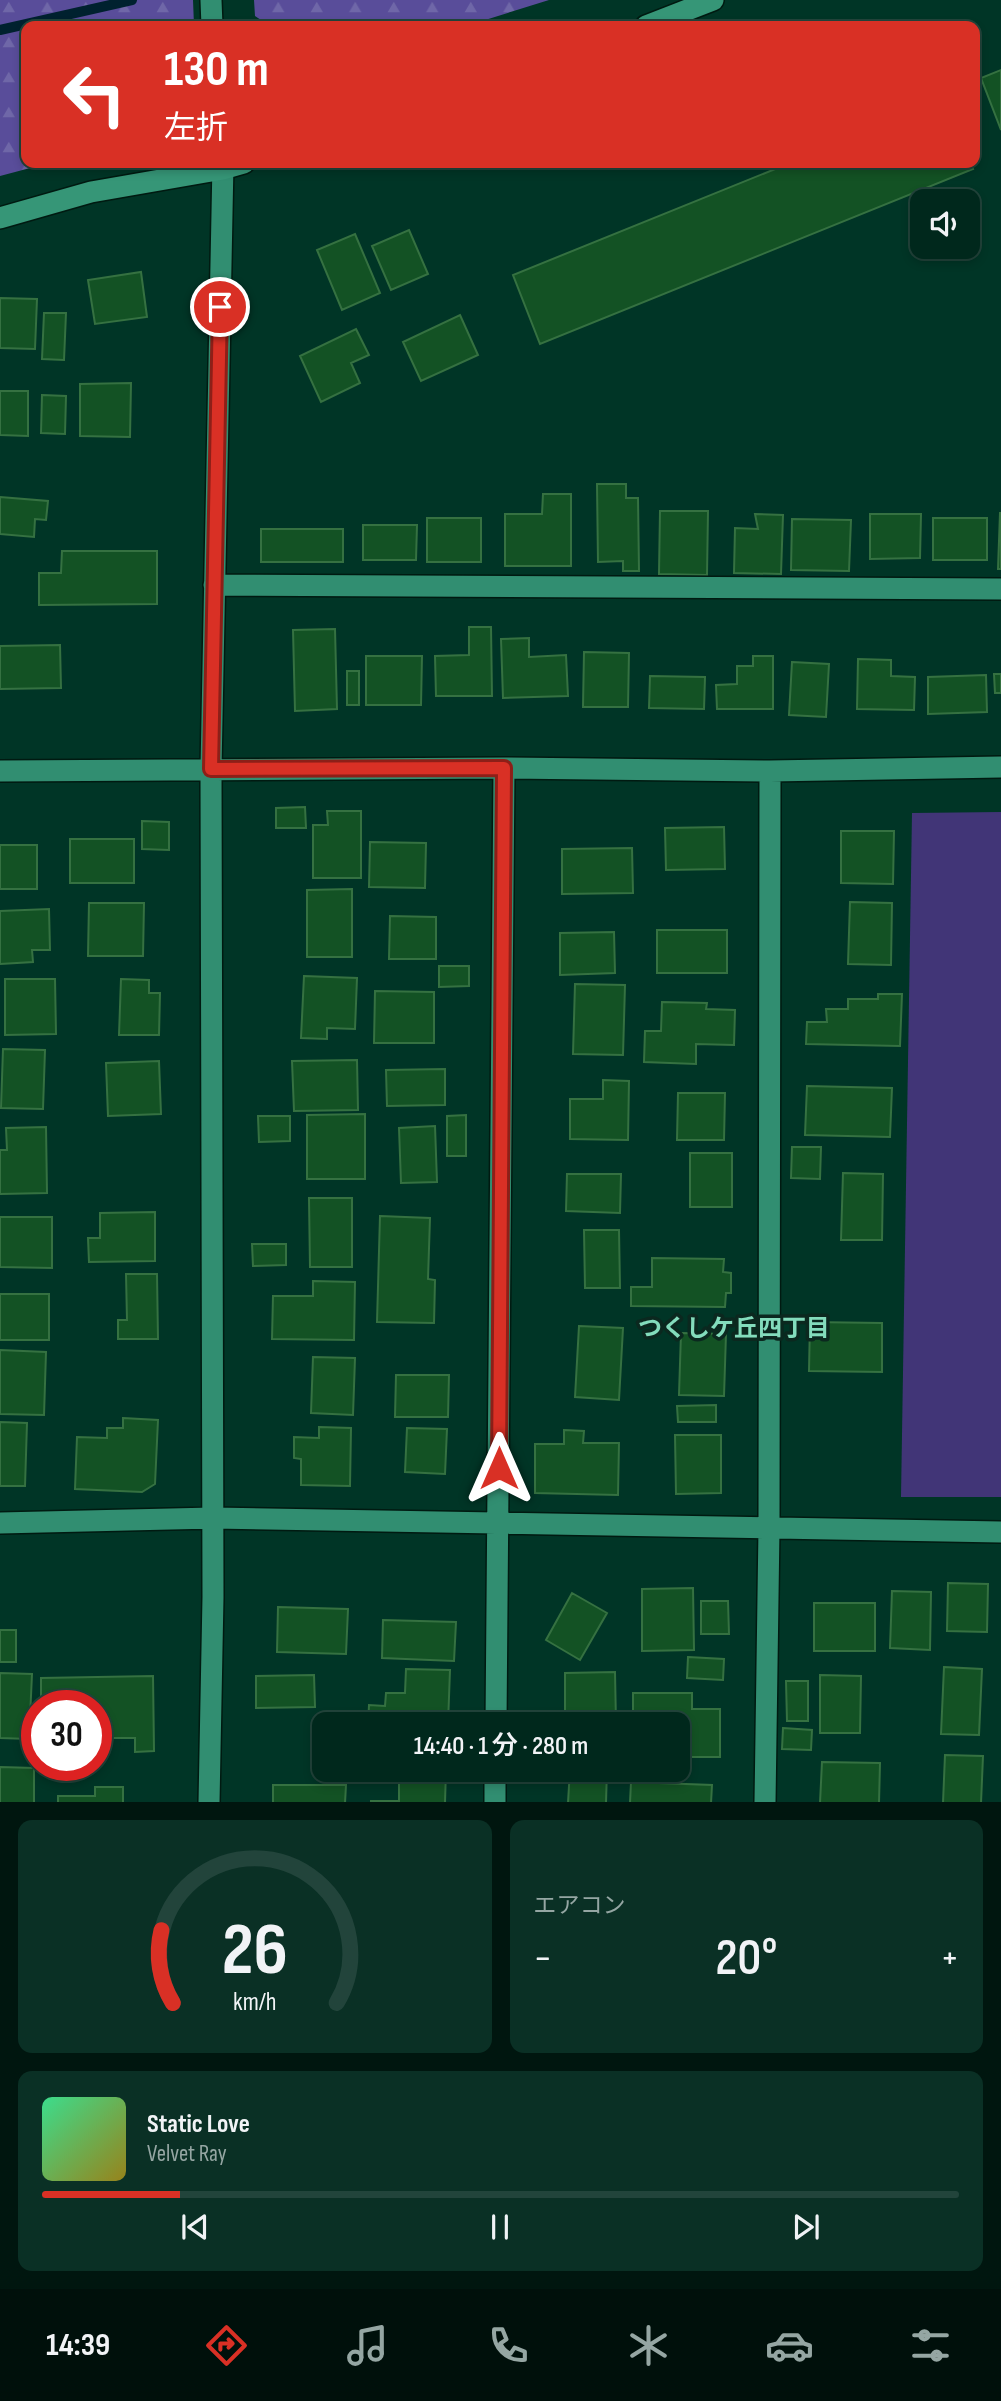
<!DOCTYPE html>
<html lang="ja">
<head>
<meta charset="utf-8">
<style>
  :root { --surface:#00281c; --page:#0a3025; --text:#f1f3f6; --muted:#95a6a3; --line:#22443b; --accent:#d93025 }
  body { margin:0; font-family:"Sofia Sans Condensed","Noto Sans JP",sans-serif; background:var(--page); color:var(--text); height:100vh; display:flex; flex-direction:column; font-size:26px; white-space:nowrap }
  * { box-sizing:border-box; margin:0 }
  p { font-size:23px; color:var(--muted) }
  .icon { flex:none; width:38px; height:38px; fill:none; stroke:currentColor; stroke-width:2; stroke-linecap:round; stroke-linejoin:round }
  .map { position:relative; height:1802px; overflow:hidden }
  .side { display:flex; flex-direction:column; gap:18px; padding:18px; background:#00160f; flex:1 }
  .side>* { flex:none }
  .guide { position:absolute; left:21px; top:21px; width:959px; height:147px; border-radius:14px; box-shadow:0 4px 10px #0003,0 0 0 2px var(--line); background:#d93025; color:#fff; overflow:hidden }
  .controls { position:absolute; left:910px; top:189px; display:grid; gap:14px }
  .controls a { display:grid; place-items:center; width:70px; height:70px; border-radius:14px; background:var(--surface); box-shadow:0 4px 10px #0003,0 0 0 2px var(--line); font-size:35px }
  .speed { position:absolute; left:21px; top:1690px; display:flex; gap:14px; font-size:35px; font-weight:700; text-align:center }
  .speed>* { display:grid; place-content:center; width:91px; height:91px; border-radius:50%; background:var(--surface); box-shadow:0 4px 10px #0003,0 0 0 2px var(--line); line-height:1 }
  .speed .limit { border:10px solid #d22; background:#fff; color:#111 }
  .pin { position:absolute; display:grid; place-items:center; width:60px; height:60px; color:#fff; margin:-30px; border:4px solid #fff; border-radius:50%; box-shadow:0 2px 7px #0007 }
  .me { position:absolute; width:77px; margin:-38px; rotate:0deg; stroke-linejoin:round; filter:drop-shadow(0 0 5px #0008) }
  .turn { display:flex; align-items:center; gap:24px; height:147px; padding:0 28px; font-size:32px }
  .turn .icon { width:91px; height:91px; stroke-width:2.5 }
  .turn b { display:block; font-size:49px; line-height:60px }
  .big { font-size:52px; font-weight:600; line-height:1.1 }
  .side .widget { flex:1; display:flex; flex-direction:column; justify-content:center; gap:10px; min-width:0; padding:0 24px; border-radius:14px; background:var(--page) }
  .side .dial { align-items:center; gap:0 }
  .dial svg { height:182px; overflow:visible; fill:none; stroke:var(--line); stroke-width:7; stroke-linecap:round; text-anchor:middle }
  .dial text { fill:var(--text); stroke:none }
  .song { display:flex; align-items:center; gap:21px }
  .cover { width:84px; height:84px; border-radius:10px; background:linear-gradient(135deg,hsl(150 70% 55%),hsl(50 70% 35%)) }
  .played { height:7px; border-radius:4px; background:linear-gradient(90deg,var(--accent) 15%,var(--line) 15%) }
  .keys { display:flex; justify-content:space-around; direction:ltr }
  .heat { display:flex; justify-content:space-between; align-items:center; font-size:38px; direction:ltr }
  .side .tiles { flex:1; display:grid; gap:18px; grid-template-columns:1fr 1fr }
  .widget:last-child { grid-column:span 2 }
  .trip { position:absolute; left:312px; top:1712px; width:378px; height:70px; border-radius:14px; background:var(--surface); box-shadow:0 4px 10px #0003,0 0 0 2px var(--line); font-weight:600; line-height:70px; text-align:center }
  .dock { display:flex; height:112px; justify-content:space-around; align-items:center; background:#00100b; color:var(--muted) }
  .dock .icon { width:49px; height:49px }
  .dock .active { color:var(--accent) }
  .dock b { font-size:32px; color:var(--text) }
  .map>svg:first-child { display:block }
  .green { fill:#413577 }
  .forest { fill:url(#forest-firs) }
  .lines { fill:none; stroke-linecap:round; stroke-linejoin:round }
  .stream { stroke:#00212f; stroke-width:10 }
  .building { fill:#135224; stroke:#357141; stroke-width:2 }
  .street-casing { stroke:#001a11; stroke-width:24 }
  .secondary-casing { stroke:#001a11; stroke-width:24 }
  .street { stroke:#318e71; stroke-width:21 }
  .secondary { stroke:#369677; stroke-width:21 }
  .route-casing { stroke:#8d1f18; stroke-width:18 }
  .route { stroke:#d93025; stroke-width:12 }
  .labels { text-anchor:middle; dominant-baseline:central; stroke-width:7; stroke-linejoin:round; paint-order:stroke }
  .neighbourhood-label { font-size:24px; font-weight:bold; fill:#83dcbc; stroke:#0b281f }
</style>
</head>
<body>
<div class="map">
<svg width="1001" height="1803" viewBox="0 0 1001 1803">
  <defs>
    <pattern id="forest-firs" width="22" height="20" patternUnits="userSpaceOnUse" patternTransform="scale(1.75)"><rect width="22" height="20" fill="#594d9a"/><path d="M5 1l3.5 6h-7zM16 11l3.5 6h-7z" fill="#6f67a8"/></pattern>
  </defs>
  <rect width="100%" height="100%" fill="#003526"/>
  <path class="green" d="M 1001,812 L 1001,1497 L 901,1497 L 912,813 Z"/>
  <path class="forest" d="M 0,0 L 193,0 L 194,26 L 26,26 L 26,163 L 49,163 L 0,176 Z
    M 254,0 L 549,0 L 466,26 L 270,26 L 255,16 Z"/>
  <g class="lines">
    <path class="stream" d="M 0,30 L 132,0"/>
  </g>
  <path class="building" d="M 1001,70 L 1001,130 L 981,78 Z
    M 790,163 L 970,163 L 973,169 L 540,344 L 513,275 Z
    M 409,230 L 428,274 L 391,290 L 372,246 Z
    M 355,234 L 380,293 L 342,310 L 317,250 Z
    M 141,272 L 147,317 L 95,324 L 88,280 Z
    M 0,298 L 37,299 L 35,349 L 0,348 Z
    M 44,313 L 66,313 L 64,360 L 42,359 Z
    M 460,315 L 478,355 L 421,381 L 403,342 Z
    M 356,329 L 369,355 L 351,363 L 360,383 L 321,402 L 300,356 Z
    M 131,383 L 130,437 L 80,436 L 80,384 Z
    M 0,391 L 28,391 L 28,436 L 0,435 Z
    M 42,395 L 66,396 L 65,434 L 41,433 Z
    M 597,484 L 626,484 L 626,498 L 638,498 L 639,571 L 623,571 L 623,561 L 598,562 Z
    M 543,494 L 571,494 L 571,566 L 505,566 L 505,514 L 542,514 Z
    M 0,497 L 48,501 L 46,520 L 35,519 L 34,537 L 0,534 Z
    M 660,511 L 708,511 L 707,575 L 659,574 Z
    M 1000,513 L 1001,513 L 1001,569 L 998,569 Z
    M 755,514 L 783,515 L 781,574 L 734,573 L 735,528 L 758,529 Z
    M 870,514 L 921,514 L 920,558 L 870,559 Z
    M 427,518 L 481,518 L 481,562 L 427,562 Z
    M 933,518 L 987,518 L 987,560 L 933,560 Z
    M 792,519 L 851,520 L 849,571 L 791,570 Z
    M 363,525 L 417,525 L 416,560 L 363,560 Z
    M 261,529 L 343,529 L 343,562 L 261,562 Z
    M 62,551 L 157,551 L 157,604 L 39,605 L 39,573 L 61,573 Z
    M 469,627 L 491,627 L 492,696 L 436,696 L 435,656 L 469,655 Z
    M 335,629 L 337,709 L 295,711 L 293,630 Z
    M 529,638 L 529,657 L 566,655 L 568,696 L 503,698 L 501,639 Z
    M 60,645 L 61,688 L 0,689 L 0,646 Z
    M 584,652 L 629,653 L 628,707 L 583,707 Z
    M 366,656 L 422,656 L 421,705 L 366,705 Z
    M 753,656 L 773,656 L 773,709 L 717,709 L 716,685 L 737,684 L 737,666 L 753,666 Z
    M 858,659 L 891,660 L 891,676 L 915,677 L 914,710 L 857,709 Z
    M 792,662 L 829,664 L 826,717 L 789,715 Z
    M 347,671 L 359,671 L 359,705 L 347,705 Z
    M 994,674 L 1001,674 L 1001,693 L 995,693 Z
    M 986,675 L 987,712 L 928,714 L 928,677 Z
    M 650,676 L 705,677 L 704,709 L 649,708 Z
    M 305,807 L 306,828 L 276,828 L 276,808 Z
    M 327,811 L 361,811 L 361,878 L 313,878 L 313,825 L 328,825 Z
    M 142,821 L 169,822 L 169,850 L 142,849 Z
    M 724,827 L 725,869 L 666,870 L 665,828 Z
    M 841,831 L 894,831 L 893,884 L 841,883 Z
    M 70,839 L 134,839 L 134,883 L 70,883 Z
    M 370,842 L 426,843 L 425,888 L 369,887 Z
    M 0,845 L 37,845 L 37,889 L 0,889 Z
    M 632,848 L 633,893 L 562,894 L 562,849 Z
    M 352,889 L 352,957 L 307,957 L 307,890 Z
    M 850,902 L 892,903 L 891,965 L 848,964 Z
    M 89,903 L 144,903 L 143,956 L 88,956 Z
    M 49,909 L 50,950 L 32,950 L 33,962 L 0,964 L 0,911 Z
    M 390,916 L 436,917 L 436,959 L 389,959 Z
    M 657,930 L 727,930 L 727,973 L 657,973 Z
    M 614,932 L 615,973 L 560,975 L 560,933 Z
    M 439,966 L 469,966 L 469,986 L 439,987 Z
    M 304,976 L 357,978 L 355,1029 L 327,1028 L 327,1039 L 301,1038 Z
    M 5,979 L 55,979 L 56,1034 L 5,1035 Z
    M 121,979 L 149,980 L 149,993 L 160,993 L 159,1035 L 119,1035 Z
    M 575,984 L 625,985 L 623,1055 L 573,1054 Z
    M 375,991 L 434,992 L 434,1043 L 374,1043 Z
    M 878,994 L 902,994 L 900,1046 L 806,1044 L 807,1022 L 827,1022 L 826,1009 L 848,1009 L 848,999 L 878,999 Z
    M 662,1002 L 707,1003 L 706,1009 L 735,1010 L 734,1045 L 696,1044 L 696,1064 L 644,1062 L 645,1031 L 661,1031 Z
    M 3,1049 L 45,1050 L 43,1109 L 1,1108 Z
    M 357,1060 L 358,1110 L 294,1111 L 292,1061 Z
    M 159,1061 L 161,1114 L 108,1116 L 106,1063 Z
    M 445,1069 L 445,1105 L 387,1106 L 386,1070 Z
    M 603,1080 L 629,1081 L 628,1140 L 570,1139 L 570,1099 L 603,1099 Z
    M 807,1086 L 892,1088 L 890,1137 L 805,1135 Z
    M 678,1093 L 725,1093 L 724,1140 L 677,1140 Z
    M 365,1114 L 365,1179 L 307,1179 L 307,1115 Z
    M 466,1115 L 466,1156 L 447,1156 L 447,1116 Z
    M 258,1116 L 290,1116 L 290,1141 L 259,1142 Z
    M 435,1126 L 437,1182 L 401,1183 L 399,1128 Z
    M 46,1127 L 47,1193 L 0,1194 L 0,1150 L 7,1150 L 6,1128 Z
    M 792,1147 L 821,1147 L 820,1179 L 791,1178 Z
    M 690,1153 L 732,1153 L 732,1207 L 690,1207 Z
    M 843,1173 L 883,1174 L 882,1240 L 841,1240 Z
    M 567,1174 L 621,1174 L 620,1213 L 566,1211 Z
    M 309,1198 L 352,1198 L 352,1267 L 310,1267 Z
    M 155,1212 L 155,1261 L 89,1262 L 88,1238 L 100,1238 L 100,1213 Z
    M 380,1216 L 430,1218 L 428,1279 L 435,1280 L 434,1323 L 377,1322 Z
    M 0,1217 L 52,1217 L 52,1268 L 0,1267 Z
    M 584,1230 L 619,1230 L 620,1288 L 585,1288 Z
    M 252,1244 L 286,1244 L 286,1265 L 253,1266 Z
    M 652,1258 L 724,1259 L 723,1272 L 731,1273 L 731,1293 L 726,1293 L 725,1307 L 631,1306 L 631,1287 L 652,1287 Z
    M 126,1274 L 157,1274 L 158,1339 L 118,1339 L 118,1320 L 127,1320 Z
    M 313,1281 L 355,1282 L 354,1340 L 272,1339 L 273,1296 L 313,1296 Z
    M 0,1294 L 49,1294 L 49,1340 L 0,1340 Z
    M 810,1322 L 882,1323 L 882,1372 L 809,1371 Z
    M 579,1326 L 623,1328 L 619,1400 L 575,1397 Z
    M 681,1333 L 726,1334 L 724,1396 L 679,1395 Z
    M 0,1350 L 46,1352 L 44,1415 L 0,1414 Z
    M 313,1357 L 355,1358 L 353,1415 L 311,1413 Z
    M 396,1375 L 449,1375 L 448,1417 L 395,1417 Z
    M 716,1405 L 716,1422 L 678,1422 L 677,1406 Z
    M 123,1418 L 158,1420 L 155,1484 L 142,1492 L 75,1489 L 77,1437 L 107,1438 L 107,1428 L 123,1428 Z
    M 0,1422 L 27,1423 L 25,1486 L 0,1486 Z
    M 319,1427 L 351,1428 L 350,1486 L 301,1485 L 301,1459 L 294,1458 L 294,1437 L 319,1438 Z
    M 407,1428 L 447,1429 L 445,1474 L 405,1472 Z
    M 564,1430 L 584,1431 L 583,1443 L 619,1443 L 618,1495 L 535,1493 L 535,1444 L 564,1444 Z
    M 675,1435 L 721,1435 L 721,1493 L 676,1494 Z
    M 948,1583 L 988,1584 L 987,1632 L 947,1631 Z
    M 693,1588 L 694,1650 L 642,1651 L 642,1589 Z
    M 892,1591 L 931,1592 L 930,1650 L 890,1648 Z
    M 572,1593 L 607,1613 L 580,1660 L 546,1640 Z
    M 701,1601 L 728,1601 L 729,1634 L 701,1634 Z
    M 814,1603 L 875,1603 L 875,1651 L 814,1651 Z
    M 278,1607 L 348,1609 L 346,1654 L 277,1652 Z
    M 383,1620 L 456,1622 L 454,1661 L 382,1658 Z
    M 0,1630 L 16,1630 L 16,1662 L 0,1662 Z
    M 688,1657 L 724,1659 L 723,1680 L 687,1678 Z
    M 944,1667 L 982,1669 L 979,1735 L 941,1734 Z
    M 406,1669 L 450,1670 L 448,1724 L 368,1724 L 369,1705 L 385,1706 L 386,1693 L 405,1693 Z
    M 615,1672 L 616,1724 L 565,1724 L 565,1673 Z
    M 0,1673 L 32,1674 L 29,1739 L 0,1738 Z
    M 314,1675 L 315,1707 L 256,1708 L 256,1676 Z
    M 820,1675 L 861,1676 L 860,1733 L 820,1733 Z
    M 153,1676 L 154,1751 L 135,1752 L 135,1738 L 96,1738 L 96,1706 L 41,1706 L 41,1678 Z
    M 786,1681 L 808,1681 L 808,1721 L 787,1721 Z
    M 633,1693 L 692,1693 L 692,1709 L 720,1709 L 720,1757 L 687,1757 L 687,1741 L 677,1741 L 677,1724 L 633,1724 Z
    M 783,1728 L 812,1730 L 811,1750 L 782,1749 Z
    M 945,1755 L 983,1756 L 981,1803 L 943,1803 Z
    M 822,1762 L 880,1763 L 879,1803 L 820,1803 Z
    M 0,1767 L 34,1768 L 34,1803 L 0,1803 Z
    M 399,1769 L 446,1769 L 445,1803 L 371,1803 L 371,1801 L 399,1801 Z
    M 570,1769 L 607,1769 L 606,1803 L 568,1803 Z
    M 631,1782 L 712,1785 L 711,1803 L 630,1803 Z
    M 273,1785 L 346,1785 L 345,1803 L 273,1803 Z
    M 95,1787 L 123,1787 L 123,1803 L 58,1803 L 58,1796 L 95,1796 Z"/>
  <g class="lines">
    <defs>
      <path id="street" d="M 211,0 L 212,26
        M 214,585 L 1001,589
        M 0,771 L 504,768 L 770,771 L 1001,767
        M 0,1523 L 213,1518 L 1001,1532
        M 496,1724 L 504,768
        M 209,1803 L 213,1597 L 211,769 L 223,163
        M 495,1803 L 495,1769
        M 765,1803 L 769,1528 L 770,771"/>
      <path id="secondary" d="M 646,26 L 713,0
        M 0,218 L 91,192 L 223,169 L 244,163"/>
    </defs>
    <use href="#street" class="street-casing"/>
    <use href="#secondary" class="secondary-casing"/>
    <use href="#street" class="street"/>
    <use href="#secondary" class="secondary"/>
  </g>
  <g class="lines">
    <defs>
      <path id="route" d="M 220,307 L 211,769 L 504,768 L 499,1468"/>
    </defs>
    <use href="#route" class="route-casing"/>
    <use href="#route" class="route"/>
  </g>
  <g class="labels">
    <g class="neighbourhood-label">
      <text x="734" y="1328">つくしケ丘四丁目</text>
    </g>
  </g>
</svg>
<div class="controls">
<a><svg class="icon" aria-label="sound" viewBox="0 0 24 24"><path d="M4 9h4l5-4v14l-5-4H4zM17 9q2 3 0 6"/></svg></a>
</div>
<div class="speed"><div class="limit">30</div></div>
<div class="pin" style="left:220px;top:307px;background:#d93025"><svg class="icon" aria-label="arrive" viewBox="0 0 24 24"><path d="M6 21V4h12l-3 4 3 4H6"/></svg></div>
<svg class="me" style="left:499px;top:1468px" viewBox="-20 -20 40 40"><path d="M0-17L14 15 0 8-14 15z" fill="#d93025" stroke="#fff" stroke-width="4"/></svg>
<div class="trip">14:40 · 1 分 · 280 m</div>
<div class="guide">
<div class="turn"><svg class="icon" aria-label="left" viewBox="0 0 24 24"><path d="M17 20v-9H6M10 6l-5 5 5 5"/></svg><div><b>130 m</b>左折</div></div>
</div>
</div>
<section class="side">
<div class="tiles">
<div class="widget dial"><svg viewBox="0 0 100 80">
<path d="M14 69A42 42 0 1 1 86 69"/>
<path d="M14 69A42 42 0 0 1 9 37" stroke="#d93025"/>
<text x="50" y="56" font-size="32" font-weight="700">26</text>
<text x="50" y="72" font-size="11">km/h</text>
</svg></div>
<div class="widget"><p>エアコン</p>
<div class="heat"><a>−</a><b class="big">20°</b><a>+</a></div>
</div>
<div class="widget">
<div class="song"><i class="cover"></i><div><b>Static Love</b><p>Velvet Ray</p></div></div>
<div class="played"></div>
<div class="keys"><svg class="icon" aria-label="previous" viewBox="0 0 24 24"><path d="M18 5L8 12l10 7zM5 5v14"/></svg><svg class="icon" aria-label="pause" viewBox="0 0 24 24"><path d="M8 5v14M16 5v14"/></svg><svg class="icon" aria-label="next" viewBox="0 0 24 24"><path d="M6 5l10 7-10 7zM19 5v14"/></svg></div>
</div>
</div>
</section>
<nav class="dock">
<b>14:39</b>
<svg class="icon active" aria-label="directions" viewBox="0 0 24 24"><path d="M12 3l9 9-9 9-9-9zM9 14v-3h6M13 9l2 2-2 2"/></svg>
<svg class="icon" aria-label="music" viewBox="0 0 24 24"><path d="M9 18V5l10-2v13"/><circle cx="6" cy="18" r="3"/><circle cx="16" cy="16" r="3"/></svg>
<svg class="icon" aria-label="phone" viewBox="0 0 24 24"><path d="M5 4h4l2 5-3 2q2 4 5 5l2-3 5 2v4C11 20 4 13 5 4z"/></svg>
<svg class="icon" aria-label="climate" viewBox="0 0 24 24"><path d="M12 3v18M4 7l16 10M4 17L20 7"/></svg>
<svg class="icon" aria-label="car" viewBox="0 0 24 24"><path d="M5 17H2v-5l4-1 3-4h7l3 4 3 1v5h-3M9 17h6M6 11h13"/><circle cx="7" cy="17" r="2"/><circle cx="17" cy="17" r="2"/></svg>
<svg class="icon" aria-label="filters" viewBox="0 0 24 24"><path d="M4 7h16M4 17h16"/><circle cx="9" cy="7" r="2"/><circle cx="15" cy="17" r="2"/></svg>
</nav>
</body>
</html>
